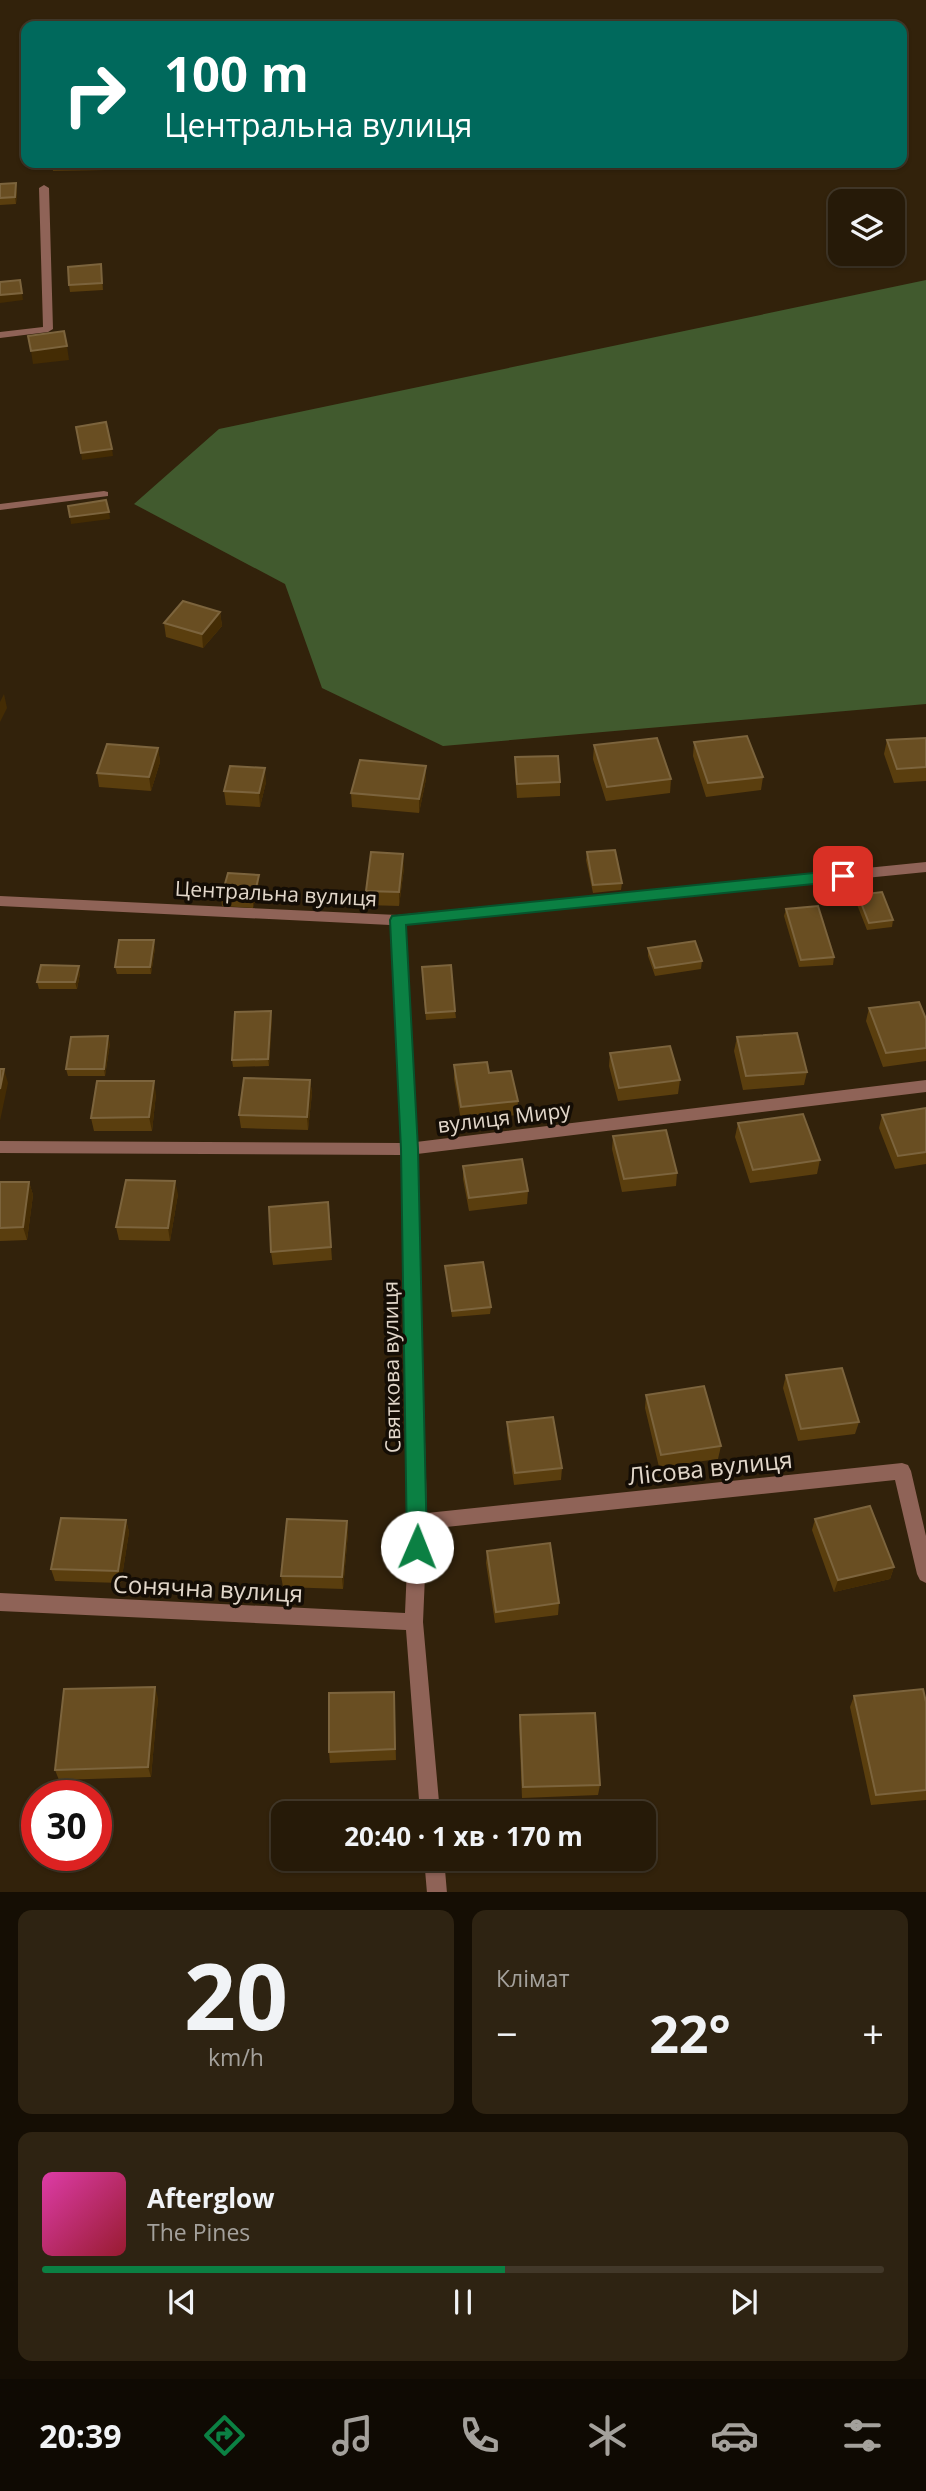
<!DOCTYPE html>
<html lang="uk">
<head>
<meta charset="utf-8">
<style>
  :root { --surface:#261a08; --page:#2e2312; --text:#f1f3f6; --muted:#a4a19c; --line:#423829; --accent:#0b8043 }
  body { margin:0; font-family:"Open Sans",sans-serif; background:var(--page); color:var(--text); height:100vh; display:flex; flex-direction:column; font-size:26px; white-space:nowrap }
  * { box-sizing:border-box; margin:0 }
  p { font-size:23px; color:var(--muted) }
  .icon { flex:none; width:38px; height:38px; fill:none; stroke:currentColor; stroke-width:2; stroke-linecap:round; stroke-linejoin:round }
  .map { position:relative; height:1892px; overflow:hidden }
  .panel { display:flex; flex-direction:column; gap:18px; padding:18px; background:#150e04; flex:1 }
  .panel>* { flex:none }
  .top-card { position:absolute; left:21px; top:21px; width:886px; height:147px; border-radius:14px; box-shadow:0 2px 5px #0004,0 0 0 2px var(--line); background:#00695c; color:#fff; overflow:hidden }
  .buttons { position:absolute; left:828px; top:189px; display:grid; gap:14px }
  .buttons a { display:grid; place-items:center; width:77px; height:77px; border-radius:14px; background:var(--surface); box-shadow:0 2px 5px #0004,0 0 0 2px var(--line); font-size:35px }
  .speed { position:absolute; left:21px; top:1780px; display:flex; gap:14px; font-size:35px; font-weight:700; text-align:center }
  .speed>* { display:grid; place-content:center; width:91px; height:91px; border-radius:50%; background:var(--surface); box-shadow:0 2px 5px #0004,0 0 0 2px var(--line); line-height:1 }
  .speed .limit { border:10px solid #d22; background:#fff; color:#111 }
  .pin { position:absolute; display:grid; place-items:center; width:60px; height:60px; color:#fff; margin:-30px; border-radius:14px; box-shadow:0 4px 10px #0006 }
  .me { position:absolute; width:77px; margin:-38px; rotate:1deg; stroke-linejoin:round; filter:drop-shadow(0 0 5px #0008) }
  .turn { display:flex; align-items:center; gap:24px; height:147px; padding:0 28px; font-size:32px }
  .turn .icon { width:91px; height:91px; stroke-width:2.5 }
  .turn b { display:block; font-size:49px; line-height:60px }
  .big { font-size:52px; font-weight:700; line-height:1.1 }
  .panel .widget { flex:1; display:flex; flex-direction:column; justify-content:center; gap:10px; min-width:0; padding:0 24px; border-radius:14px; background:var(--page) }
  .panel .dial { align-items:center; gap:0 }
  .dial b { font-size:91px; line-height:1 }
  .song { display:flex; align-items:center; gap:21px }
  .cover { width:84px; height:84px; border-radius:10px; background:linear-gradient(135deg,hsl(320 70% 55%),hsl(350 70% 35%)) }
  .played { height:7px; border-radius:4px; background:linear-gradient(90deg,var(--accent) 55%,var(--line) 55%) }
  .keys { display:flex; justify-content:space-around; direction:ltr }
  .heat { display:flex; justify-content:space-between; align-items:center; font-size:38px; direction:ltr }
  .panel .tiles { flex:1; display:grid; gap:18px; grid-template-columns:1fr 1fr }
  .widget:last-child { grid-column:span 2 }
  .trip { position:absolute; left:271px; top:1801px; width:385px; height:70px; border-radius:14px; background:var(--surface); box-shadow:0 2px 5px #0004,0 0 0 2px var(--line); font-weight:700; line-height:70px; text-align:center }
  .menu { display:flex; height:112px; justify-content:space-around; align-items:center; background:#0f0a03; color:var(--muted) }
  .menu .icon { width:49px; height:49px }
  .menu .active { color:var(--accent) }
  .menu b { font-size:32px; color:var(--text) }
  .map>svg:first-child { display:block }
  .forest { fill:#415a2e }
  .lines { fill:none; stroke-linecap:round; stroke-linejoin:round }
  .street { fill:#8f6357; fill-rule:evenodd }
  .wall { fill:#5a3e0e }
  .shaded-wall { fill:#442c04 }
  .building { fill:#694e22; stroke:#7c643d; stroke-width:2 }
  .route { fill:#0b8043; stroke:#07532c; stroke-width:2 }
  .labels { text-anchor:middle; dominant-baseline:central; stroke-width:7; stroke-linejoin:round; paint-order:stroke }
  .street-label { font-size:21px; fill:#e2d7ca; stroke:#140d05 }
  .near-street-label { font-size:24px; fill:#e2d7ca; stroke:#140d05 }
</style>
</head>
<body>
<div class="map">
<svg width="926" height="1893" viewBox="0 0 926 1893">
  <rect width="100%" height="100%" fill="#32220b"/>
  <path class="forest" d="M 926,280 L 926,704 L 443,746 L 322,688 L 285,584 L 134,504 L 219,429 Z"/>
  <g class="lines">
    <path class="street" d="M 44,185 L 49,188 L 53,329 L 48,332 L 0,338 L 0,332 L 43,327 L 39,188 Z
      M 104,491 L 108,492 L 108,496 L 0,510 L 0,504 Z
      M 926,862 L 926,872 L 404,924 L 416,1142 L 926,1080 L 926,1092 L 417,1154 L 427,1513 L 902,1463 L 908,1465 L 911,1471 L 926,1536 L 926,1583 L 920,1580 L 917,1574 L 895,1480 L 427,1529 L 423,1622 L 440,1813 L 420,1813 L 406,1630 L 0,1611 L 0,1593 L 405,1613 L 409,1522 L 401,1155 L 0,1153 L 0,1141 L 401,1143 L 390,925 L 0,906 L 0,896 L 397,915 Z
      M 424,1858 L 444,1858 L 447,1893 L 427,1893 Z"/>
  </g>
  <path class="wall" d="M 107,163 L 106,170 L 53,171 L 52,164 Z
    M 0,184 L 17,190 L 16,204 L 0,205 Z
    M 101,264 L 103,290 L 70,292 L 69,285 Z
    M 220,612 L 222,626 L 203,648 L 166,637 L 164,623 Z
    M 926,738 L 926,781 L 894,783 L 884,754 L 887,740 Z
    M 694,742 L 763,777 L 761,790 L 706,797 L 693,756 Z
    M 594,745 L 671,779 L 670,793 L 606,801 L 593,759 Z
    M 158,748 L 160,762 L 151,791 L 99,787 L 97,773 Z
    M 515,757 L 560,782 L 560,796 L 517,798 L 515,771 Z
    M 426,766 L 426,779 L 419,813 L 352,807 L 351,793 Z
    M 266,782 L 260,807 L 226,805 L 224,791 Z
    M 587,852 L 622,883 L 621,890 L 593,893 L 586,860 Z
    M 404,868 L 399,906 L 366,905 L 366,891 Z
    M 259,875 L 259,882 L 253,908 L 222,906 L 221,898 Z
    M 858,895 L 893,920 L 892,927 L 867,930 L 856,902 Z
    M 786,909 L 834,957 L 833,965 L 799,967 L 784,916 Z
    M 155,948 L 151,974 L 117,974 L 115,967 Z
    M 648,948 L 702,961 L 701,969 L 655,976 L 648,956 Z
    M 80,973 L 77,989 L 39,989 L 37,982 Z
    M 422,974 L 455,1011 L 456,1018 L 426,1020 Z
    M 869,1008 L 926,1019 L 926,1061 L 883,1067 L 866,1021 Z
    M 272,1018 L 269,1066 L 233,1067 L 232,1060 Z
    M 737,1037 L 807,1072 L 804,1085 L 743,1090 L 734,1051 Z
    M 110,1043 L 105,1076 L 68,1076 L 66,1069 Z
    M 610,1053 L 680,1080 L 678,1094 L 618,1101 L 609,1066 Z
    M 454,1065 L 489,1073 L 518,1101 L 517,1115 L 461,1121 L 454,1079 Z
    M 310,1080 L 312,1093 L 308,1130 L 241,1128 L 239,1115 Z
    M 156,1094 L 152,1131 L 94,1131 L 91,1118 Z
    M 926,1108 L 926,1164 L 895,1169 L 879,1128 L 882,1115 Z
    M 738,1123 L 820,1160 L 817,1174 L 750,1183 L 735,1137 Z
    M 613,1136 L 677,1173 L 676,1186 L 622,1192 L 612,1149 Z
    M 463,1166 L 528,1191 L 527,1204 L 469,1211 L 463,1179 Z
    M 0,1182 L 29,1182 L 33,1195 L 27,1240 L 0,1241 Z
    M 178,1194 L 170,1241 L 119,1240 L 116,1227 Z
    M 328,1202 L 332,1260 L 273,1265 L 271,1252 Z
    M 445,1266 L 491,1307 L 490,1314 L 452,1317 Z
    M 786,1375 L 859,1422 L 855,1434 L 798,1441 L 783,1388 Z
    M 646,1395 L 721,1446 L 718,1459 L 659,1467 L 645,1408 Z
    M 507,1422 L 562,1468 L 561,1480 L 514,1485 L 507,1434 Z
    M 815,1519 L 894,1567 L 890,1579 L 834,1592 L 812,1530 Z
    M 126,1520 L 129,1532 L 121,1583 L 55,1581 L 51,1569 Z
    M 347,1521 L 348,1533 L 343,1589 L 283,1587 L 281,1576 Z
    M 487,1551 L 559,1603 L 558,1615 L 495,1623 L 486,1563 Z
    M 394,1692 L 396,1760 L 330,1763 L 329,1752 Z
    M 854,1696 L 926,1702 L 926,1800 L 871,1805 L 850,1707 Z
    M 158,1698 L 151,1777 L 59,1780 L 55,1770 Z
    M 520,1715 L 600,1785 L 598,1795 L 522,1798 L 519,1726 Z"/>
  <path class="shaded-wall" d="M 16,183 L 17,190 L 16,204 L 15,197 Z
    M 22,293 L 23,300 L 0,303 L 0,295 Z
    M 67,346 L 69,360 L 33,364 L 31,351 Z
    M 112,449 L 113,456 L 82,460 L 81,453 Z
    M 109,512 L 110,519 L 71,524 L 70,517 Z
    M 220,612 L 222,626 L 203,648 L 202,634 Z
    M 4,694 L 7,708 L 0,722 L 0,702 Z
    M 158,748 L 160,762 L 151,791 L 149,777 Z
    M 426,766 L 426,779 L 419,813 L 419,799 Z
    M 265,768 L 266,782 L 260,807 L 259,793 Z
    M 403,854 L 404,868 L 399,906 L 399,892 Z
    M 259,875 L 259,882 L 253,908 L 253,901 Z
    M 154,940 L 155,948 L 151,974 L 150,967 Z
    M 79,966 L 80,973 L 77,989 L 75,982 Z
    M 271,1011 L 272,1018 L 269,1066 L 268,1059 Z
    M 108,1036 L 110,1043 L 105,1076 L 104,1069 Z
    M 4,1069 L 8,1083 L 0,1121 L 0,1089 Z
    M 310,1080 L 312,1093 L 308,1130 L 307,1117 Z
    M 154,1081 L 156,1094 L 152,1131 L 149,1117 Z
    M 175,1181 L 178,1194 L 170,1241 L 168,1228 Z
    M 29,1182 L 33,1195 L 27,1240 L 23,1227 Z
    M 126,1520 L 129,1532 L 121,1583 L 118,1571 Z
    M 347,1521 L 348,1533 L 343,1589 L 342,1577 Z
    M 894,1567 L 890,1579 L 834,1592 L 838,1580 Z
    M 155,1687 L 158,1698 L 151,1777 L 148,1767 Z"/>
  <path class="building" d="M 16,183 L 15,197 L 0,198 L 0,184 Z
    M 101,264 L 102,283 L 69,285 L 68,267 Z
    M 20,280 L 22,293 L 0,295 L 0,282 Z
    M 64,331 L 67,346 L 31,351 L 28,336 Z
    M 106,422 L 112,449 L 81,453 L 76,427 Z
    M 106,500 L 109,512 L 70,517 L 68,506 Z
    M 183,601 L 220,612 L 202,634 L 164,623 Z
    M 747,736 L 763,777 L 708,783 L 694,742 Z
    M 657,738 L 671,779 L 607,787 L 594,745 Z
    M 926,738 L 926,767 L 897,769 L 887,740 Z
    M 107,744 L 158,748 L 149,777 L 97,773 Z
    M 558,756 L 560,782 L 517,784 L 515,757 Z
    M 360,760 L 426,766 L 419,799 L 351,793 Z
    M 230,766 L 265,768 L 259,793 L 224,791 Z
    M 615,850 L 622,883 L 593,885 L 587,852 Z
    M 371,852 L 403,854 L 399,892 L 366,891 Z
    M 228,873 L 259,875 L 253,901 L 221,898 Z
    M 882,892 L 893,920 L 869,923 L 858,895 Z
    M 818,906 L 834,957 L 801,960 L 786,909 Z
    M 119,940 L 154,940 L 150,967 L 115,967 Z
    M 695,941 L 702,961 L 655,968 L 648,948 Z
    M 41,965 L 79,966 L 75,982 L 37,982 Z
    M 451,965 L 455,1011 L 426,1013 L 422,967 Z
    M 919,1002 L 926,1019 L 926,1048 L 886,1053 L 869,1008 Z
    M 271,1011 L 268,1059 L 232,1060 L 235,1012 Z
    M 797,1033 L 807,1072 L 746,1076 L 737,1037 Z
    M 108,1036 L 104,1069 L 66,1069 L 71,1037 Z
    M 670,1046 L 680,1080 L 619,1088 L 610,1053 Z
    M 487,1062 L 489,1073 L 511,1071 L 518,1101 L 461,1107 L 454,1065 Z
    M 0,1069 L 4,1069 L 0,1089 Z
    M 244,1078 L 310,1080 L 307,1117 L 239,1115 Z
    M 97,1081 L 154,1081 L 149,1117 L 91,1118 Z
    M 926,1108 L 926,1152 L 898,1156 L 882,1115 Z
    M 803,1114 L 820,1160 L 753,1170 L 738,1123 Z
    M 666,1130 L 677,1173 L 624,1179 L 613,1136 Z
    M 522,1159 L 528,1191 L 469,1198 L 463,1166 Z
    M 126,1180 L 175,1181 L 168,1228 L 116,1227 Z
    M 0,1182 L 29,1182 L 23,1227 L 0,1228 Z
    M 328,1202 L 331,1247 L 271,1252 L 269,1207 Z
    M 483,1262 L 491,1307 L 452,1311 L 445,1266 Z
    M 842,1368 L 859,1422 L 801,1429 L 786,1375 Z
    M 704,1386 L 721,1446 L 661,1455 L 646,1395 Z
    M 553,1417 L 562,1468 L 515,1473 L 507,1422 Z
    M 870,1506 L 894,1567 L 838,1580 L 815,1519 Z
    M 61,1518 L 126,1520 L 118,1571 L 51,1569 Z
    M 287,1519 L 347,1521 L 342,1577 L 281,1576 Z
    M 550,1543 L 559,1603 L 496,1612 L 487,1551 Z
    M 155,1687 L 148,1767 L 55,1770 L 64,1689 Z
    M 923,1689 L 926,1702 L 926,1790 L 876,1795 L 854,1696 Z
    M 394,1692 L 395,1749 L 329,1752 L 329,1693 Z
    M 595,1713 L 600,1785 L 523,1787 L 520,1715 Z"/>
  <path class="route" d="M 843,870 L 850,876 L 843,881 L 406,925 L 418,1149 L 427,1547 L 424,1554 L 417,1557 L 410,1554 L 407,1547 L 401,1149 L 390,920 L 392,916 Z"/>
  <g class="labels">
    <g class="street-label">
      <text transform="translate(276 893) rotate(3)">Центральна вулиця</text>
      <text transform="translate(504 1117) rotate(-7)">вулиця Миру</text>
      <text transform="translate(391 1367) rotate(-91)">Святкова вулиця</text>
    </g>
    <g class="near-street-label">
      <text transform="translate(710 1467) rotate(-6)">Лісова вулиця</text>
      <text transform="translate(208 1588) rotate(3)">Сонячна вулиця</text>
    </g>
  </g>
</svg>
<div class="buttons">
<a><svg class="icon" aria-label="layers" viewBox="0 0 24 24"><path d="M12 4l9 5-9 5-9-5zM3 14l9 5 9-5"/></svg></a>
</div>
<div class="speed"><div class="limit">30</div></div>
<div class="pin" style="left:843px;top:876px;background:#d93025"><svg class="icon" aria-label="arrive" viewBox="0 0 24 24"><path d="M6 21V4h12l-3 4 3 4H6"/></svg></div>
<svg class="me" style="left:417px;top:1547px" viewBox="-20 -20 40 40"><circle r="19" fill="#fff"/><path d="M0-13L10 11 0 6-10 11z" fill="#0b8043"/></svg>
<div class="trip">20:40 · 1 хв · 170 m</div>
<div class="top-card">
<div class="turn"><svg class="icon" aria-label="right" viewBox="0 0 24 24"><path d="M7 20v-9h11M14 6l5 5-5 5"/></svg><div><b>100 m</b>Центральна вулиця</div></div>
</div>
</div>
<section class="panel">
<div class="tiles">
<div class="widget dial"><b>20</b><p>km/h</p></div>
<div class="widget"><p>Клімат</p>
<div class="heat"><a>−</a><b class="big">22°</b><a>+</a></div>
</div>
<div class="widget">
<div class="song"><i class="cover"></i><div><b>Afterglow</b><p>The Pines</p></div></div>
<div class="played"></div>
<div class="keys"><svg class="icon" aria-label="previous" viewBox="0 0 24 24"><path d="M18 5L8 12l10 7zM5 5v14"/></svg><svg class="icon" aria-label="pause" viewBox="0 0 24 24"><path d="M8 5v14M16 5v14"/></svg><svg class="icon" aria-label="next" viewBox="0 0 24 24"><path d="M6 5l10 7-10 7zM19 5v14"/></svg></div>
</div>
</div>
</section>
<nav class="menu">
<b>20:39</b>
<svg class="icon active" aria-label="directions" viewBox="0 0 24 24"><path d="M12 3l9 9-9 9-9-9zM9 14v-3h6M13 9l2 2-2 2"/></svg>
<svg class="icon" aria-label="music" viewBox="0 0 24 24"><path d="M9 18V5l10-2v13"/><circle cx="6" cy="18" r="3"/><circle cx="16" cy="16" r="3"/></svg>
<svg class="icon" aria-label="phone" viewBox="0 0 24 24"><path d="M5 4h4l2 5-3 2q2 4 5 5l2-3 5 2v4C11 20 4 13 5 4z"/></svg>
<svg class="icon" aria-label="climate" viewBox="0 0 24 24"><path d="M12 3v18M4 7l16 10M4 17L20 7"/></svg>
<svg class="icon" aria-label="car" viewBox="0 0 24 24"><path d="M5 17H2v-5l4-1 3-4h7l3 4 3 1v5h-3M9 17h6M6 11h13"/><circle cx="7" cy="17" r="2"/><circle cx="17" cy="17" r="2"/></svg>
<svg class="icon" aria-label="filters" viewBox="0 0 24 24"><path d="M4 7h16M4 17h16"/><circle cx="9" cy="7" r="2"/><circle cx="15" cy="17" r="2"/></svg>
</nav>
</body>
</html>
